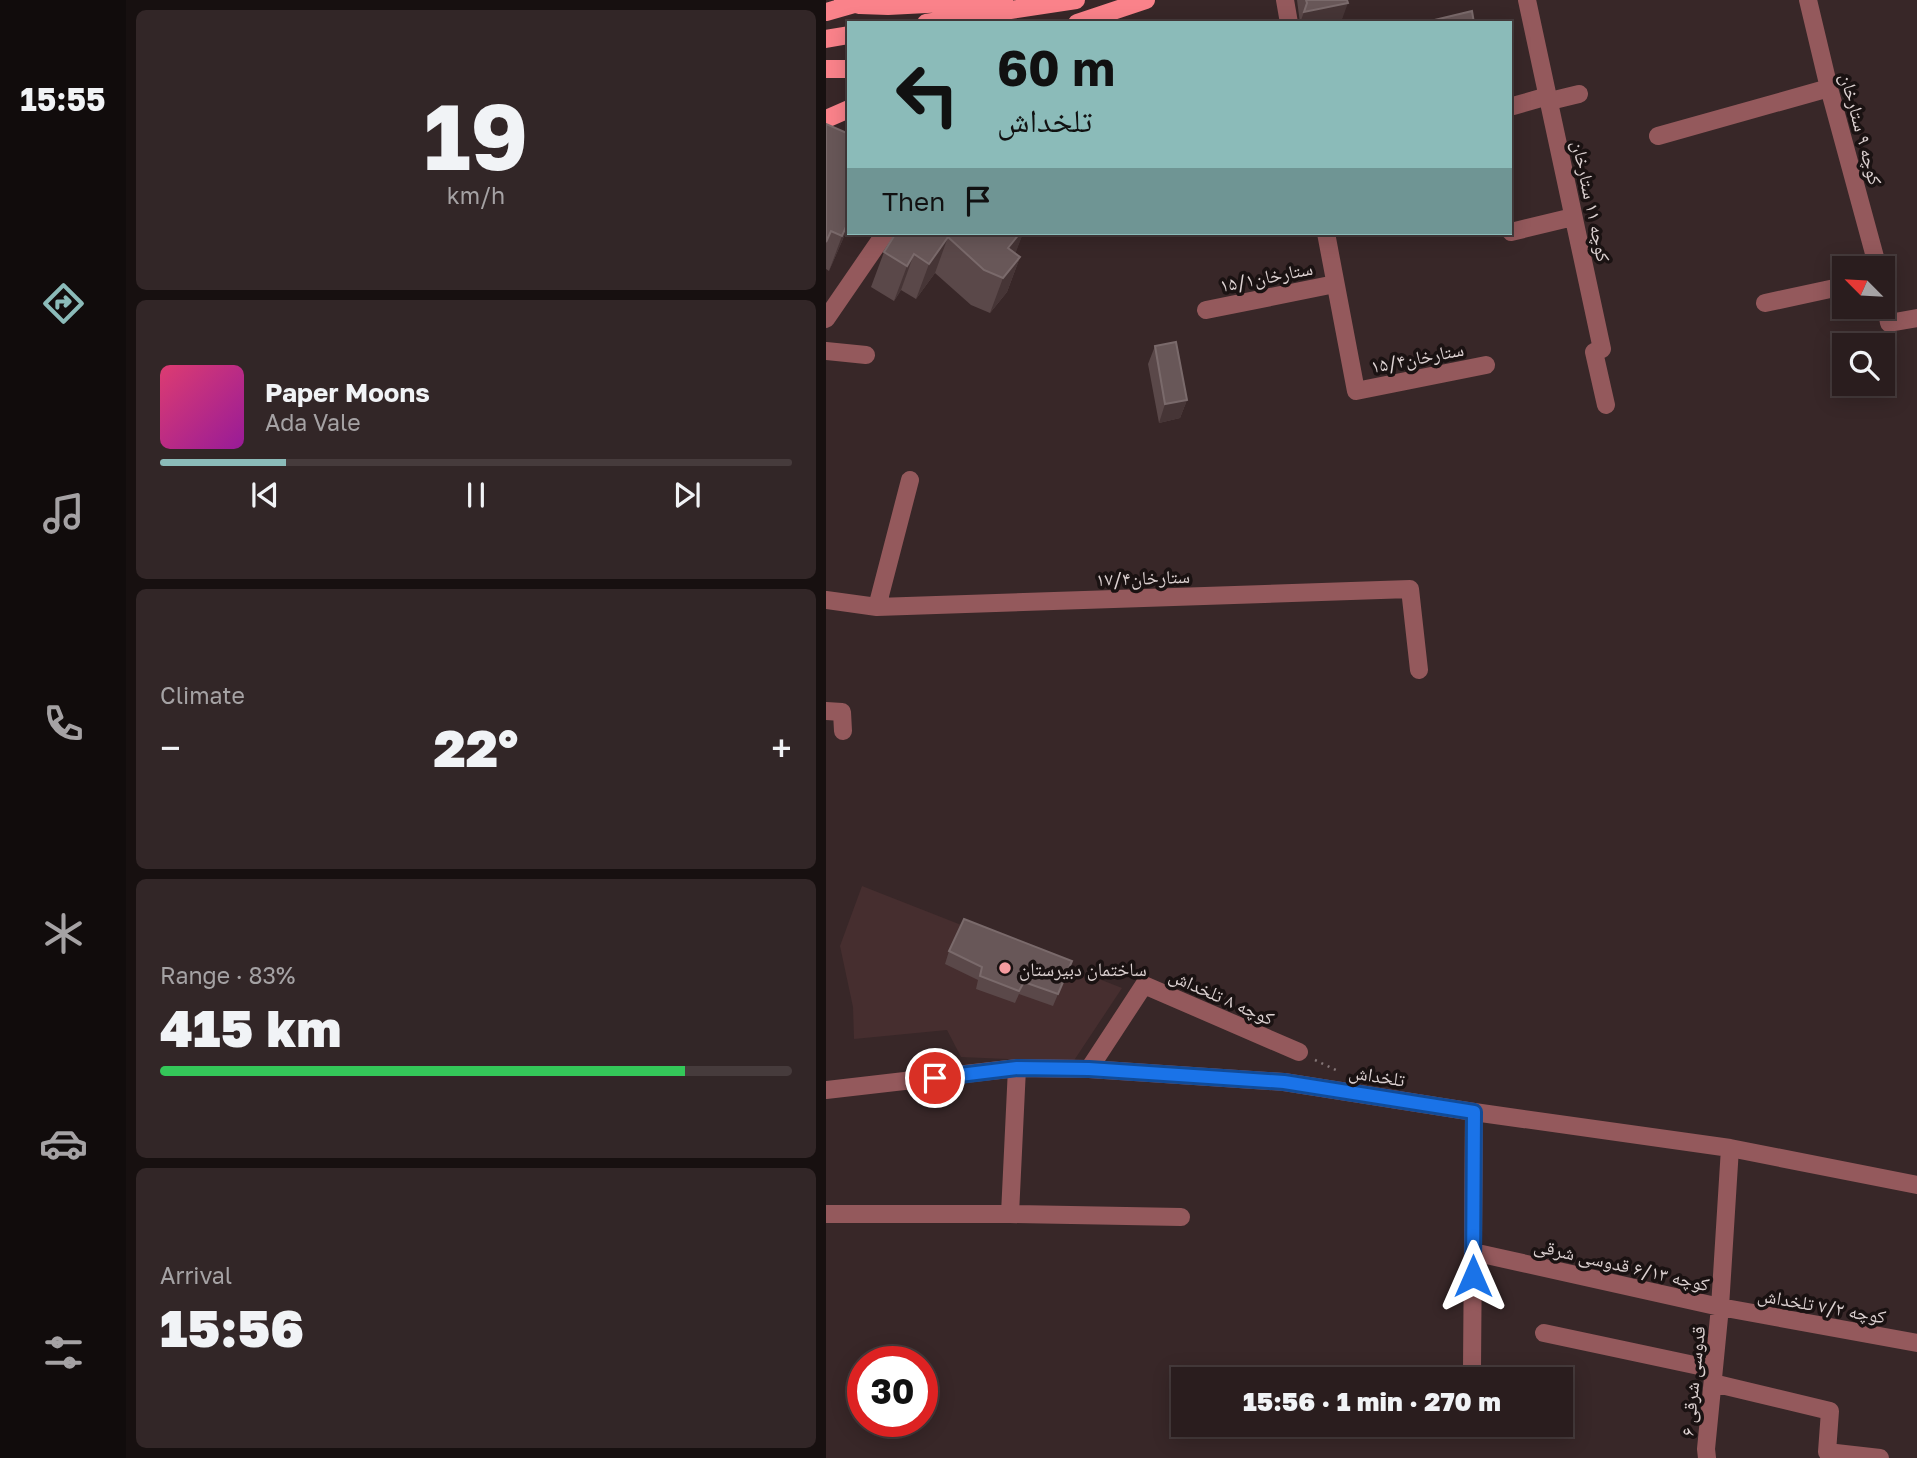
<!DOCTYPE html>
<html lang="en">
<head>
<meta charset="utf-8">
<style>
  :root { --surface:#2a1d1e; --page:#322627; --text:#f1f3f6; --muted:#a5a2a4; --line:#463b3c; --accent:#8bbbb9 }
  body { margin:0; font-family:"Golos Text","Noto Naskh Arabic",sans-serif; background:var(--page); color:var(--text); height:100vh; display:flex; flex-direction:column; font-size:26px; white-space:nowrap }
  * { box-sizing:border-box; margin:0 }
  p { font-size:23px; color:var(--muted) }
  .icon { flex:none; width:38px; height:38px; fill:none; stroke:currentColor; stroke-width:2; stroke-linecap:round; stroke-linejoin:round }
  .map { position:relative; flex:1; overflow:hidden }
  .side { display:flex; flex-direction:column; gap:10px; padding:10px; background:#171010; width:700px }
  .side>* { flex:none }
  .banner { position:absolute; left:21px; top:21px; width:665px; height:214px; border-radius:0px; box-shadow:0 4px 18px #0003,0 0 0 2px var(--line); background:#8bbbb9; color:#111; overflow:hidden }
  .needle { width:46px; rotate:294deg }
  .controls { position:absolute; left:1006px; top:256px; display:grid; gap:14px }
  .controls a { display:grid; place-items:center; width:63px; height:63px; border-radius:0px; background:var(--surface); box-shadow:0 4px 18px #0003,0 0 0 2px var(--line); font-size:35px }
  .speed { position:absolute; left:21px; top:1346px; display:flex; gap:14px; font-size:35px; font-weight:700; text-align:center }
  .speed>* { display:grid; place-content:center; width:91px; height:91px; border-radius:50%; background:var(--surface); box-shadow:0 4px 18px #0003,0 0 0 2px var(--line); line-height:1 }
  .speed .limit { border:10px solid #d22; background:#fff; color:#111 }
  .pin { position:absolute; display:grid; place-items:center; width:60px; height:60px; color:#fff; margin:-30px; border:4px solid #fff; border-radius:50%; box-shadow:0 2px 7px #0007 }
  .me { position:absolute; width:77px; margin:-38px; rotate:0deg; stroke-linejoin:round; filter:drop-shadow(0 0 5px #0008) }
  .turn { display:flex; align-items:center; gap:24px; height:147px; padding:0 35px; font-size:32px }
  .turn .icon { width:91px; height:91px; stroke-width:2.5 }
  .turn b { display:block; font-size:49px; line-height:60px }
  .then { display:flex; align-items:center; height:66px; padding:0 35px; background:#0003; gap:14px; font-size:26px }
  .big { font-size:52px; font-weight:800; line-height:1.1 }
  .side .tile { flex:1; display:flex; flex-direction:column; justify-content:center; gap:10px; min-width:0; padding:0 24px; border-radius:10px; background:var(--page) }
  .side .dial { align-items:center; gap:0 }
  .dial b { font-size:91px; line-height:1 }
  .song { display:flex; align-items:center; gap:21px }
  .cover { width:84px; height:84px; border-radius:10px; background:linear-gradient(135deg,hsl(340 70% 55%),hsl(300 70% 35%)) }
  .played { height:7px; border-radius:4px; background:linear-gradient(90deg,var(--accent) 20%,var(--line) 20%) }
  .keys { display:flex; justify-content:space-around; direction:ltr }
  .heat { display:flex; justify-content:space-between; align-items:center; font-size:38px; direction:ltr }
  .charge { height:10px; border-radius:5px; background:linear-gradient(90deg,#34c759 83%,var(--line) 0) }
  .trip { position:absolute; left:345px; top:1367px; width:402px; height:70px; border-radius:0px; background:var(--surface); box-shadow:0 4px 18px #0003,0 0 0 2px var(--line); font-weight:800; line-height:70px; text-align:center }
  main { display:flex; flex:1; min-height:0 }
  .tabs { display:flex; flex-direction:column; width:126px; justify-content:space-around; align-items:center; background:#110c0c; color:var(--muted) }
  .tabs .icon { width:49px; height:49px }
  .tabs .current { color:var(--accent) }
  .tabs b { font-size:32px; color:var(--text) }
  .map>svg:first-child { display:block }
  .built { fill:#462e2f }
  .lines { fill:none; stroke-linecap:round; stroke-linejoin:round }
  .path { stroke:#847677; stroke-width:2.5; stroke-dasharray:2 5; stroke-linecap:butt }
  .minor { stroke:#94595c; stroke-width:18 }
  .major { stroke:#fa828a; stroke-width:18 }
  .wall { fill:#5a4849 }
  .shaded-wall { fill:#463536 }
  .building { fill:#685758; stroke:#7a6a6b; stroke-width:2 }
  .route-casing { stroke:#114b97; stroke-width:18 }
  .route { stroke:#1a73e8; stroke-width:12 }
  .poi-dot { fill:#f59b9f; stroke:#1a1212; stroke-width:2.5 }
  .labels { text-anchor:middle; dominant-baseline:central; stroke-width:7; stroke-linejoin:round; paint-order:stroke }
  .street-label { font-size:19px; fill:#dcd1d1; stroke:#1a1212 }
  .poi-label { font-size:19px; fill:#dcd1d1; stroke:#1a1212; text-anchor:start }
</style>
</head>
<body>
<main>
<nav class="tabs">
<b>15:55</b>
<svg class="icon current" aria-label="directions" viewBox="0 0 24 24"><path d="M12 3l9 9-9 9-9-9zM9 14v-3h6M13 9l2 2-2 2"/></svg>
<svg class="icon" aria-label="music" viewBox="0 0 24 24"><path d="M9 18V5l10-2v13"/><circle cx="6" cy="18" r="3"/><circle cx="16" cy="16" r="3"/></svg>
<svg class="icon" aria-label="phone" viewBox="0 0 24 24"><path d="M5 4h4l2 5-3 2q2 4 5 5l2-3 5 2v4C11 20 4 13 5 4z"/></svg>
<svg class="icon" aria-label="climate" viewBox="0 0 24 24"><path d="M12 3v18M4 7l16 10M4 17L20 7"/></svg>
<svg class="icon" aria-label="car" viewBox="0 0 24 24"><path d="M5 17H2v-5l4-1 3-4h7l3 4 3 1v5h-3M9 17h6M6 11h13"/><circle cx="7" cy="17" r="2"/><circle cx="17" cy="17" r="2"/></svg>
<svg class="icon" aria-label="filters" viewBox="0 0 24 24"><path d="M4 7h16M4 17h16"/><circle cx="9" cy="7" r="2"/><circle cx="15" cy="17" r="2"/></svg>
</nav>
<section class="side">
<div class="tile dial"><b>19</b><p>km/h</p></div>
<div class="tile">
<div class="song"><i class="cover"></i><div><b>Paper Moons</b><p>Ada Vale</p></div></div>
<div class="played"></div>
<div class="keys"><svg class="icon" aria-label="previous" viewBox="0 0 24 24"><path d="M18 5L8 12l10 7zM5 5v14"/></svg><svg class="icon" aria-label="pause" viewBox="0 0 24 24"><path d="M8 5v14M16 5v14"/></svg><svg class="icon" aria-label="next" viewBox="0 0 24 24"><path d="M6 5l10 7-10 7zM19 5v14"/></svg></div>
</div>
<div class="tile"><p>Climate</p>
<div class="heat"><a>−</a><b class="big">22°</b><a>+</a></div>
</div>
<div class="tile"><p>Range · 83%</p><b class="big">415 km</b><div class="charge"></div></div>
<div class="tile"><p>Arrival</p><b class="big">15:56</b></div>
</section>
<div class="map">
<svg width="1091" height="1458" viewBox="0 0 1091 1458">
  <rect width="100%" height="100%" fill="#382728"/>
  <path class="built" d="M 36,886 L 296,988 L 247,1062 L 135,1057 L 121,1030 L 28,1039 L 27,1007 L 14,946 Z"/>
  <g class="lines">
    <path class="path" d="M 489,1060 L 514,1072"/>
    <path class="minor" d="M 459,0 L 463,23
      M 701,0 L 776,349 L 768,352 L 780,405
      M 982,0 L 1003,88 L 1052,268
      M 724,101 L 753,94
      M 687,106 L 722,96
      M 832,136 L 1003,88
      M 685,232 L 747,217
      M 500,233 L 530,391 L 660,365
      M 1057,290 L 1063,323 L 1091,318
      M 939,303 L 1018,286
      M 380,310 L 509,284
      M 0,319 L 59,233
      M 0,351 L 40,355
      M 0,600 L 51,607 L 584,589 L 593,670
      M 51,607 L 84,480
      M 0,711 L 16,712 L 17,731
      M 191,1068 L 184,1214 L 355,1217
      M 263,1069 L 318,985 L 473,1052
      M 0,1090 L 191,1068 L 263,1069 L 458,1082 L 648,1112 L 904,1148 L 1091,1185
      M 0,1214 L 184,1214
      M 647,1252 L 894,1307 L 1091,1343
      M 718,1333 L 887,1369
      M 646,1369 L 648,1112
      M 887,1383 L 1004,1411 L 1001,1452 L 1054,1458
      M 881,1458 L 880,1449 L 894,1307 L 904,1148"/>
    <path class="major" d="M 17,0 L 34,5 L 62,6 L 178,0
      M 0,12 L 28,4
      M 100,23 L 250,0
      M 251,23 L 320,0
      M 0,39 L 23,35
      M 0,69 L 23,69
      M 0,119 L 23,109"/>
  </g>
  <path class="wall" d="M 471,0 L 521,0 L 515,22 L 511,23 L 474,23 Z
    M 0,124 L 23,134 L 23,225 L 3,271 L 0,269 Z
    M 70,233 L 197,233 L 189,253 L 194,257 L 181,292 L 164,313 L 145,305 L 109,273 L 90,299 L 75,290 L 68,301 L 45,287 L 58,252 Z
    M 329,346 L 361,400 L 354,418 L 333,423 L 322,364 Z
    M 123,951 L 246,961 L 227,1006 L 193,994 L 189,1003 L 150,989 L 152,980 L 119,964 Z"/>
  <path class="shaded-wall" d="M 522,3 L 515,22 L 474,23 L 478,12 Z
    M 23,220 L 23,225 L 3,271 L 16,236 Z
    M 194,233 L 197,233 L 186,263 L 182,248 Z
    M 122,237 L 109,273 L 90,299 L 103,264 Z
    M 88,254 L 75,290 L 68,301 L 81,266 Z
    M 194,257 L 181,292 L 164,313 L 177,278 Z
    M 361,400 L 354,418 L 333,423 L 339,404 Z"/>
  <path class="building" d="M 480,0 L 521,0 L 522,3 L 478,12 L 481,3 Z
    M 646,11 L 648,23 L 596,23 Z
    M 0,124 L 23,134 L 23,220 L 16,236 L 5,231 L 0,242 Z
    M 70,233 L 194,233 L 182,248 L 194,257 L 177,278 L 158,270 L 122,237 L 103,264 L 88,254 L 81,266 L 58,252 Z
    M 350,342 L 361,400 L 339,404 L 329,346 Z
    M 138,919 L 246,961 L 232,994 L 198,982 L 193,991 L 154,976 L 156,967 L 123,951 Z"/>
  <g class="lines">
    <defs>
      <path id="route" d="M 109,1078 L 191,1068 L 263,1069 L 458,1082 L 648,1112 L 647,1276"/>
    </defs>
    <use href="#route" class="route-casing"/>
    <use href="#route" class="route"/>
  </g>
  <circle class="poi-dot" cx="179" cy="968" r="7"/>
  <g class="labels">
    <g class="street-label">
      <text transform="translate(1036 129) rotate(75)">کوچه ۹ ستارخان</text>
      <text transform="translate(766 201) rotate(78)">کوچه ۱۱ ستارخان</text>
      <text transform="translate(440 276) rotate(-11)">ستارخان۱۵/۱</text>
      <text transform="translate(591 357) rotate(-11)">ستارخان۱۵/۴</text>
      <text transform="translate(317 577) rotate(-2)">ستارخان۱۷/۴</text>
      <text transform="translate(396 996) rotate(24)">کوچه ۸ تلخداش</text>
      <text transform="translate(551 1075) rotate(9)">تلخداش</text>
      <text transform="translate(796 1264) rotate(13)">کوچه ۶/۱۳ قدوسی شرقی</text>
      <text transform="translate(996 1305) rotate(10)">کوچه ۷/۲ تلخداش</text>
      <text transform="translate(866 1381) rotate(-84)">قدوسی شرقی ۶</text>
    </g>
    <g class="poi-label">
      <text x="193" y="968">ساختمان دبیرستان</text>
    </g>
  </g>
</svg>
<div class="controls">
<a><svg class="needle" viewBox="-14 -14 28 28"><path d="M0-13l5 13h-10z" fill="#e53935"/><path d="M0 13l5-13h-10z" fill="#a5a2a4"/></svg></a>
<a><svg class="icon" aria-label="search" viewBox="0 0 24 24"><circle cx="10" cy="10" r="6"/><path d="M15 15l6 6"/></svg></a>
</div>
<div class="speed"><div class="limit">30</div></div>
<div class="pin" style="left:109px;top:1078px;background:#d93025"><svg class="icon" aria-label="arrive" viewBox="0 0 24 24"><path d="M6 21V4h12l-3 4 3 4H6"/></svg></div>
<svg class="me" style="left:647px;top:1276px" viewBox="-20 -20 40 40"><path d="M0-17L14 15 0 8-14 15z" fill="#1a73e8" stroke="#fff" stroke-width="4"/></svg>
<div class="trip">15:56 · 1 min · 270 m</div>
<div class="banner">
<div class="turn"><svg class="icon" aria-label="left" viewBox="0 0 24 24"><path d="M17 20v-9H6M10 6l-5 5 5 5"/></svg><div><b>60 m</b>تلخداش</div></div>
<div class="then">Then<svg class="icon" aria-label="arrive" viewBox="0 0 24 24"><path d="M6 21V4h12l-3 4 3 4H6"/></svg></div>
</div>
</div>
</main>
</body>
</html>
